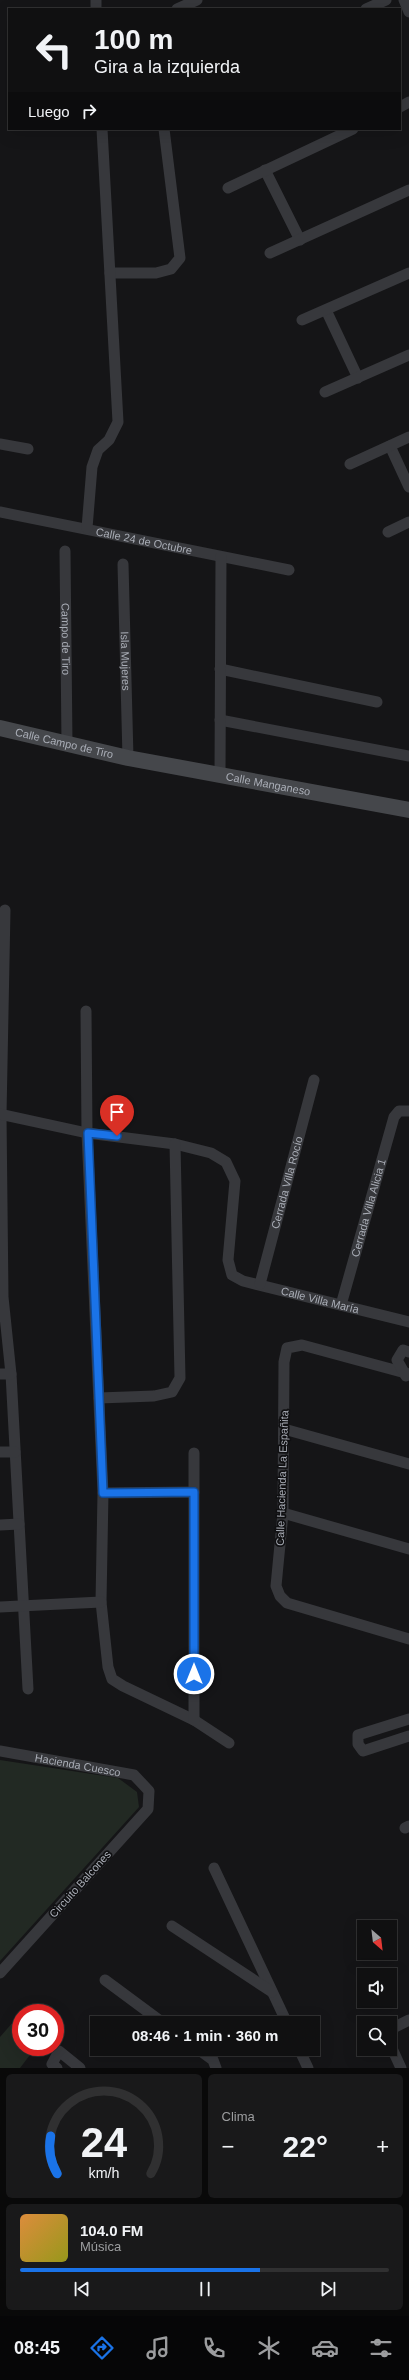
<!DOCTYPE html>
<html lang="es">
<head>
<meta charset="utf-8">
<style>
  :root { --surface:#101011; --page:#19191a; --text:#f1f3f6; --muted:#9c9d9f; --line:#303031; --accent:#1a73e8 }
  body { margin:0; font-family:Arial,sans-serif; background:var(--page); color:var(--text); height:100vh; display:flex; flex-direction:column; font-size:15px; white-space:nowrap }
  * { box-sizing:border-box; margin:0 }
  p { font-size:13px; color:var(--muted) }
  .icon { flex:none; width:22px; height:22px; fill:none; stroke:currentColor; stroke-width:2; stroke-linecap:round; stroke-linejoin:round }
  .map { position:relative; height:2068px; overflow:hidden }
  .panel { display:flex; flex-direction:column; gap:6px; padding:6px; background:#090909; flex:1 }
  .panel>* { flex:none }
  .hud { position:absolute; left:8px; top:8px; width:393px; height:122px; border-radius:0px; box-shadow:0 4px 16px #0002,0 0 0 1px var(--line); background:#101011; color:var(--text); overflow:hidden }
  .needle { width:26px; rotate:152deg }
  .tools { position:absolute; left:357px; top:1920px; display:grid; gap:8px }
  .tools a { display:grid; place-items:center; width:40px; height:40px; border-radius:0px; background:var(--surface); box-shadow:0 4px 16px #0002,0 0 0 1px var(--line); font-size:20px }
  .speed { position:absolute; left:12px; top:2004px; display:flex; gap:8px; font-size:20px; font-weight:700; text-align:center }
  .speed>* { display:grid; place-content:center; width:52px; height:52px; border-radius:50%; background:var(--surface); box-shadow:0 4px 16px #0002,0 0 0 1px var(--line); line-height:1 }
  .speed .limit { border:6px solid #d22; background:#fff; color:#111 }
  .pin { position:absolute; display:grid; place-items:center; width:34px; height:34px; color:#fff; margin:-41px -17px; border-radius:50% 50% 50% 0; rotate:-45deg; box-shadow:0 0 4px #0007 }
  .pin .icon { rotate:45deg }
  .me { position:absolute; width:44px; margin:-22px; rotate:0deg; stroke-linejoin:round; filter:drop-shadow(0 0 3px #0008) }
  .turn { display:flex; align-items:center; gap:14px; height:84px; padding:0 20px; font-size:18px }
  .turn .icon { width:52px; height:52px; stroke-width:2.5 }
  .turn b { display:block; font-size:28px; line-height:34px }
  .then { display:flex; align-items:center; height:38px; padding:0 20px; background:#0003; gap:8px; font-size:15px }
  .big { font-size:30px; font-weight:600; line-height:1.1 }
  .panel .widget { flex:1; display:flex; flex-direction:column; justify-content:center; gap:6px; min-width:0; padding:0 14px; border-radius:6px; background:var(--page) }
  .panel .dial { align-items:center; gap:0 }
  .dial svg { height:104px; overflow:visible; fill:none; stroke:var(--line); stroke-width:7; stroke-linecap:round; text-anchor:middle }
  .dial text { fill:var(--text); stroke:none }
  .song { display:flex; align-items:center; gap:12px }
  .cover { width:48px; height:48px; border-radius:6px; background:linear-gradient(135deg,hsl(30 70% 55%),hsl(60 70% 35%)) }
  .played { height:4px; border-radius:2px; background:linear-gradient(90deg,var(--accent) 65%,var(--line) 65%) }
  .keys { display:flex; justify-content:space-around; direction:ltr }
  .heat { display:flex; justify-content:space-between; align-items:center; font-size:22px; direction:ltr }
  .panel .tiles { flex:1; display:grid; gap:6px; grid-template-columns:1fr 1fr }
  .widget:last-child { grid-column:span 2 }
  .trip { position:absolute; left:90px; top:2016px; width:230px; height:40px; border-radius:0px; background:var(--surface); box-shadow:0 4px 16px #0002,0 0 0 1px var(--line); font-weight:600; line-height:40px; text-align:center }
  .dock { display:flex; height:64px; justify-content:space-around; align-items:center; background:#060607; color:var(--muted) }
  .dock .icon { width:28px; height:28px }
  .dock .active { color:var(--accent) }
  .dock b { font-size:18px; color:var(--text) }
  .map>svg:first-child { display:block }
  .green { fill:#222923 }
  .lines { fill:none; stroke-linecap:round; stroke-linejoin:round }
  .street { stroke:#37383c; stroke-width:11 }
  .secondary { stroke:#45474b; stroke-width:16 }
  .route-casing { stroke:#114b97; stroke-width:10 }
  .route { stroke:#1a73e8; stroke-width:7 }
  .labels { text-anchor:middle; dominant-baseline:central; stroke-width:3.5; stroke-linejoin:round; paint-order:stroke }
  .street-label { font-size:11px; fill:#a9adb6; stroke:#101012 }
</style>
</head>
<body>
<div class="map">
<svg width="409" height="2068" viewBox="0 0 409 2068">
  <rect width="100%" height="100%" fill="#151517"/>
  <path class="green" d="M 0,1760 L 118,1778 L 137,1792 L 139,1807 L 0,1961 Z
    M 21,2013 L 21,2047 L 36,2047 L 20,2068 L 0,2068 L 0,2037 Z"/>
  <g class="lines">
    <g class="street">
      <path d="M 96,0 L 96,9"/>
      <path d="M 404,0 L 409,12"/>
      <path d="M 177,9 L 197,0"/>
      <path d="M 366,9 L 386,0"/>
      <path d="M 400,107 L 409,102"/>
      <path d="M 265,170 L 300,240"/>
      <path d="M 228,188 L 353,129"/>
      <path d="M 270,253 L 409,190"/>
      <path d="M 110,273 L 156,273 L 171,269 L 180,258 L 164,129"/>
      <path d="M 326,310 L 358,378"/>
      <path d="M 302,320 L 409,273"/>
      <path d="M 325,392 L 409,355"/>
      <path d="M 0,444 L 28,449"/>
      <path d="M 390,446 L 409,487"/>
      <path d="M 350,464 L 409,437"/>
      <path id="s1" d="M 0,512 L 289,570"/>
      <path d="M 87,528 L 92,467 L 98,450 L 109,440 L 118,422 L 102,129"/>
      <path d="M 388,532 L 409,522"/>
      <path id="s2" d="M 65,551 L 67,744"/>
      <path id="s3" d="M 123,564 L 128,758"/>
      <path d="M 220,669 L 377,702"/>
      <path d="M 220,720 L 409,756"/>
      <path d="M 220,774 L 221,557"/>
      <path d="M 5,910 L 1,1115 L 3,1297 L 11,1374 L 28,1689"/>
      <path d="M 86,1011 L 87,1133 L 103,1493 L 101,1602 L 108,1667 L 112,1679 L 123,1686 L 194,1720 L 229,1743"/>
      <path id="s4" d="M 0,1114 L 87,1133 L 175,1144 L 211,1153 L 226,1162 L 235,1181 L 228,1260 L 232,1275 L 243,1281 L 409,1322"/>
      <path id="s5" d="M 260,1284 L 314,1080"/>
      <path id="s6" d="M 341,1305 L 394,1117 L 399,1111 L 409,1111"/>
      <path d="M 0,1374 L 11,1374"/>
      <path d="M 409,1374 L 302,1345 L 287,1348 L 284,1362 L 283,1513 L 276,1586 L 280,1596 L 287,1603 L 409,1639"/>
      <path d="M 406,1376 L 397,1360 L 403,1350 L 409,1352"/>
      <path d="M 99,1398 L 154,1396 L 172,1392 L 180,1378 L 175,1144"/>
      <path d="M 284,1429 L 409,1464"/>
      <path d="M 0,1452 L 15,1452"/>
      <path d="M 103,1493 L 194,1492"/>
      <path d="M 283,1513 L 409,1549"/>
      <path d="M 0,1525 L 19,1524"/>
      <path d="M 0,1607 L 101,1602"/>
      <path d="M 409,1719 L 358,1735 L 358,1744 L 363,1751 L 409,1736"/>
      <path d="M 194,1720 L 194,1453"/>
      <path id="s7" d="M 0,1751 L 134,1775 L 149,1791 L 148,1809 L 0,1973"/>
      <path d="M 405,1828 L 409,1826"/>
      <path d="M 214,1868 L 287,2023"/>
      <path d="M 172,1926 L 272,1992"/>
      <path d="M 105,1980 L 163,2023"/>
      <path d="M 390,2032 L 393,2028 L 409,2020"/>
      <path d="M 390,2044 L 401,2068"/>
      <path d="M 198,2049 L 213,2060 L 216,2068"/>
      <path d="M 299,2049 L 308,2068"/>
      <path d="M 57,2068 L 52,2064 L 59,2051 L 80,2068"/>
    </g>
    <path class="secondary" id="s8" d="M 0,728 L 128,758 L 409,810"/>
  </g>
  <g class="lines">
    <defs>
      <path id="route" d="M 117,1136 L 88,1133 L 103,1493 L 194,1492 L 194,1674"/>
    </defs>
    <use href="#route" class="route-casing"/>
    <use href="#route" class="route"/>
  </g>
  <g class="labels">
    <g class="street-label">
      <text stroke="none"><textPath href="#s1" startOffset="147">Calle 24 de Octubre</textPath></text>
      <text stroke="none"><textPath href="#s2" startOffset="88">Campo de Tiro</textPath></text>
      <text stroke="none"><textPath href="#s3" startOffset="97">Isla Mujeres</textPath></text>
      <text stroke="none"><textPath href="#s8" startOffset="66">Calle Campo de Tiro</textPath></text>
      <text stroke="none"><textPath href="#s8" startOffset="274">Calle Manganeso</textPath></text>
      <text stroke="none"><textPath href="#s5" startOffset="105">Cerrada Villa Rocío</textPath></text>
      <text stroke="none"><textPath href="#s6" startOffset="101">Cerrada Villa Alicia 1</textPath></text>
      <text stroke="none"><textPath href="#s4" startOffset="440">Calle Villa María</textPath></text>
      <text transform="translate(282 1478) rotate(-88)">Calle Hacienda La Españita</text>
      <text stroke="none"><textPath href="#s7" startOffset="79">Hacienda Cuesco</textPath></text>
      <text transform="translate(80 1884) rotate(-48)">Circuito Balcones</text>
    </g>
  </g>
</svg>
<div class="tools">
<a><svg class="needle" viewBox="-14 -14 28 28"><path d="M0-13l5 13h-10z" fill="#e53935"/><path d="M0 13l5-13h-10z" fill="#9c9d9f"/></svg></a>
<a><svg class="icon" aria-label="sound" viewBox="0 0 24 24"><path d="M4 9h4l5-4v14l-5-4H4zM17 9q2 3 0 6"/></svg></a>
<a><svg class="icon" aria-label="search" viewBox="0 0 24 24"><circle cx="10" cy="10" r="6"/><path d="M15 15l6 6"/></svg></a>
</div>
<div class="speed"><div class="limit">30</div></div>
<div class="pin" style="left:117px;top:1136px;background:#d93025"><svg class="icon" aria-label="arrive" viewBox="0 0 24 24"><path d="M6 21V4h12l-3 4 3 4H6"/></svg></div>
<svg class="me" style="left:194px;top:1674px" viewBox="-20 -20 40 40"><circle r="17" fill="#1a73e8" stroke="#fff" stroke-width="3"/><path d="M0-11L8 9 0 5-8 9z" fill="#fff"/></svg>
<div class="trip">08:46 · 1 min · 360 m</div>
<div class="hud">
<div class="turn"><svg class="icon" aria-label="left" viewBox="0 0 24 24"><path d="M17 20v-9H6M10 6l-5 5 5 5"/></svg><div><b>100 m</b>Gira a la izquierda</div></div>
<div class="then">Luego<svg class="icon" aria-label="right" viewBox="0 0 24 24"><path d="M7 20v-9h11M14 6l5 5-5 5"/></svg></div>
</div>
</div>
<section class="panel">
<div class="tiles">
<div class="widget dial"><svg viewBox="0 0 100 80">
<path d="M14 69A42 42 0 1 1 86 69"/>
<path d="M14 69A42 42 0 0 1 9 40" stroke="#1a73e8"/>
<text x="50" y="56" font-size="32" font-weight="700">24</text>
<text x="50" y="72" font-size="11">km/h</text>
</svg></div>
<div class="widget"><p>Clima</p>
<div class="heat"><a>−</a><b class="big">22°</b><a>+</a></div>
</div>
<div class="widget">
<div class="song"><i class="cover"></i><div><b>104.0 FM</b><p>Música</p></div></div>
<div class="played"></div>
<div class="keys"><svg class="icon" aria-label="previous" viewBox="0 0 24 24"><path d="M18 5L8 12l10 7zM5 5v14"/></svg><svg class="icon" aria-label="pause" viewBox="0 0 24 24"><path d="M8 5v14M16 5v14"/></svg><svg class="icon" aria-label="next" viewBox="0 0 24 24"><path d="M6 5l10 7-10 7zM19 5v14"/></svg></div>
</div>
</div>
</section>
<nav class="dock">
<b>08:45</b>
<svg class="icon active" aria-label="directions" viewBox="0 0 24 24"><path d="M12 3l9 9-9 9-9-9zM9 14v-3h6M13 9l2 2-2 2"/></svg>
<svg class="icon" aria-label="music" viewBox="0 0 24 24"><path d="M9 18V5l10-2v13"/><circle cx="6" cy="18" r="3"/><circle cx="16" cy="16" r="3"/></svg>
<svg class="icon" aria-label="phone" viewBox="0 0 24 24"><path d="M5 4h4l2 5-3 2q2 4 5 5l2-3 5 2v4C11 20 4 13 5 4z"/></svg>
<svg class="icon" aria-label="climate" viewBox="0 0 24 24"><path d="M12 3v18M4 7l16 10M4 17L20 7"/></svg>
<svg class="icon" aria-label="car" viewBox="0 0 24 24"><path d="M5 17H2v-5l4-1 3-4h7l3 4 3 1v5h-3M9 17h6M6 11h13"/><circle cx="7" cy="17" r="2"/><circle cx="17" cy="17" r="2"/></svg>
<svg class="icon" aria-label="filters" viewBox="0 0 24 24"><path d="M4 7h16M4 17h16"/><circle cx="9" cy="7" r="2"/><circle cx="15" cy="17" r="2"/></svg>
</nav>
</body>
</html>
